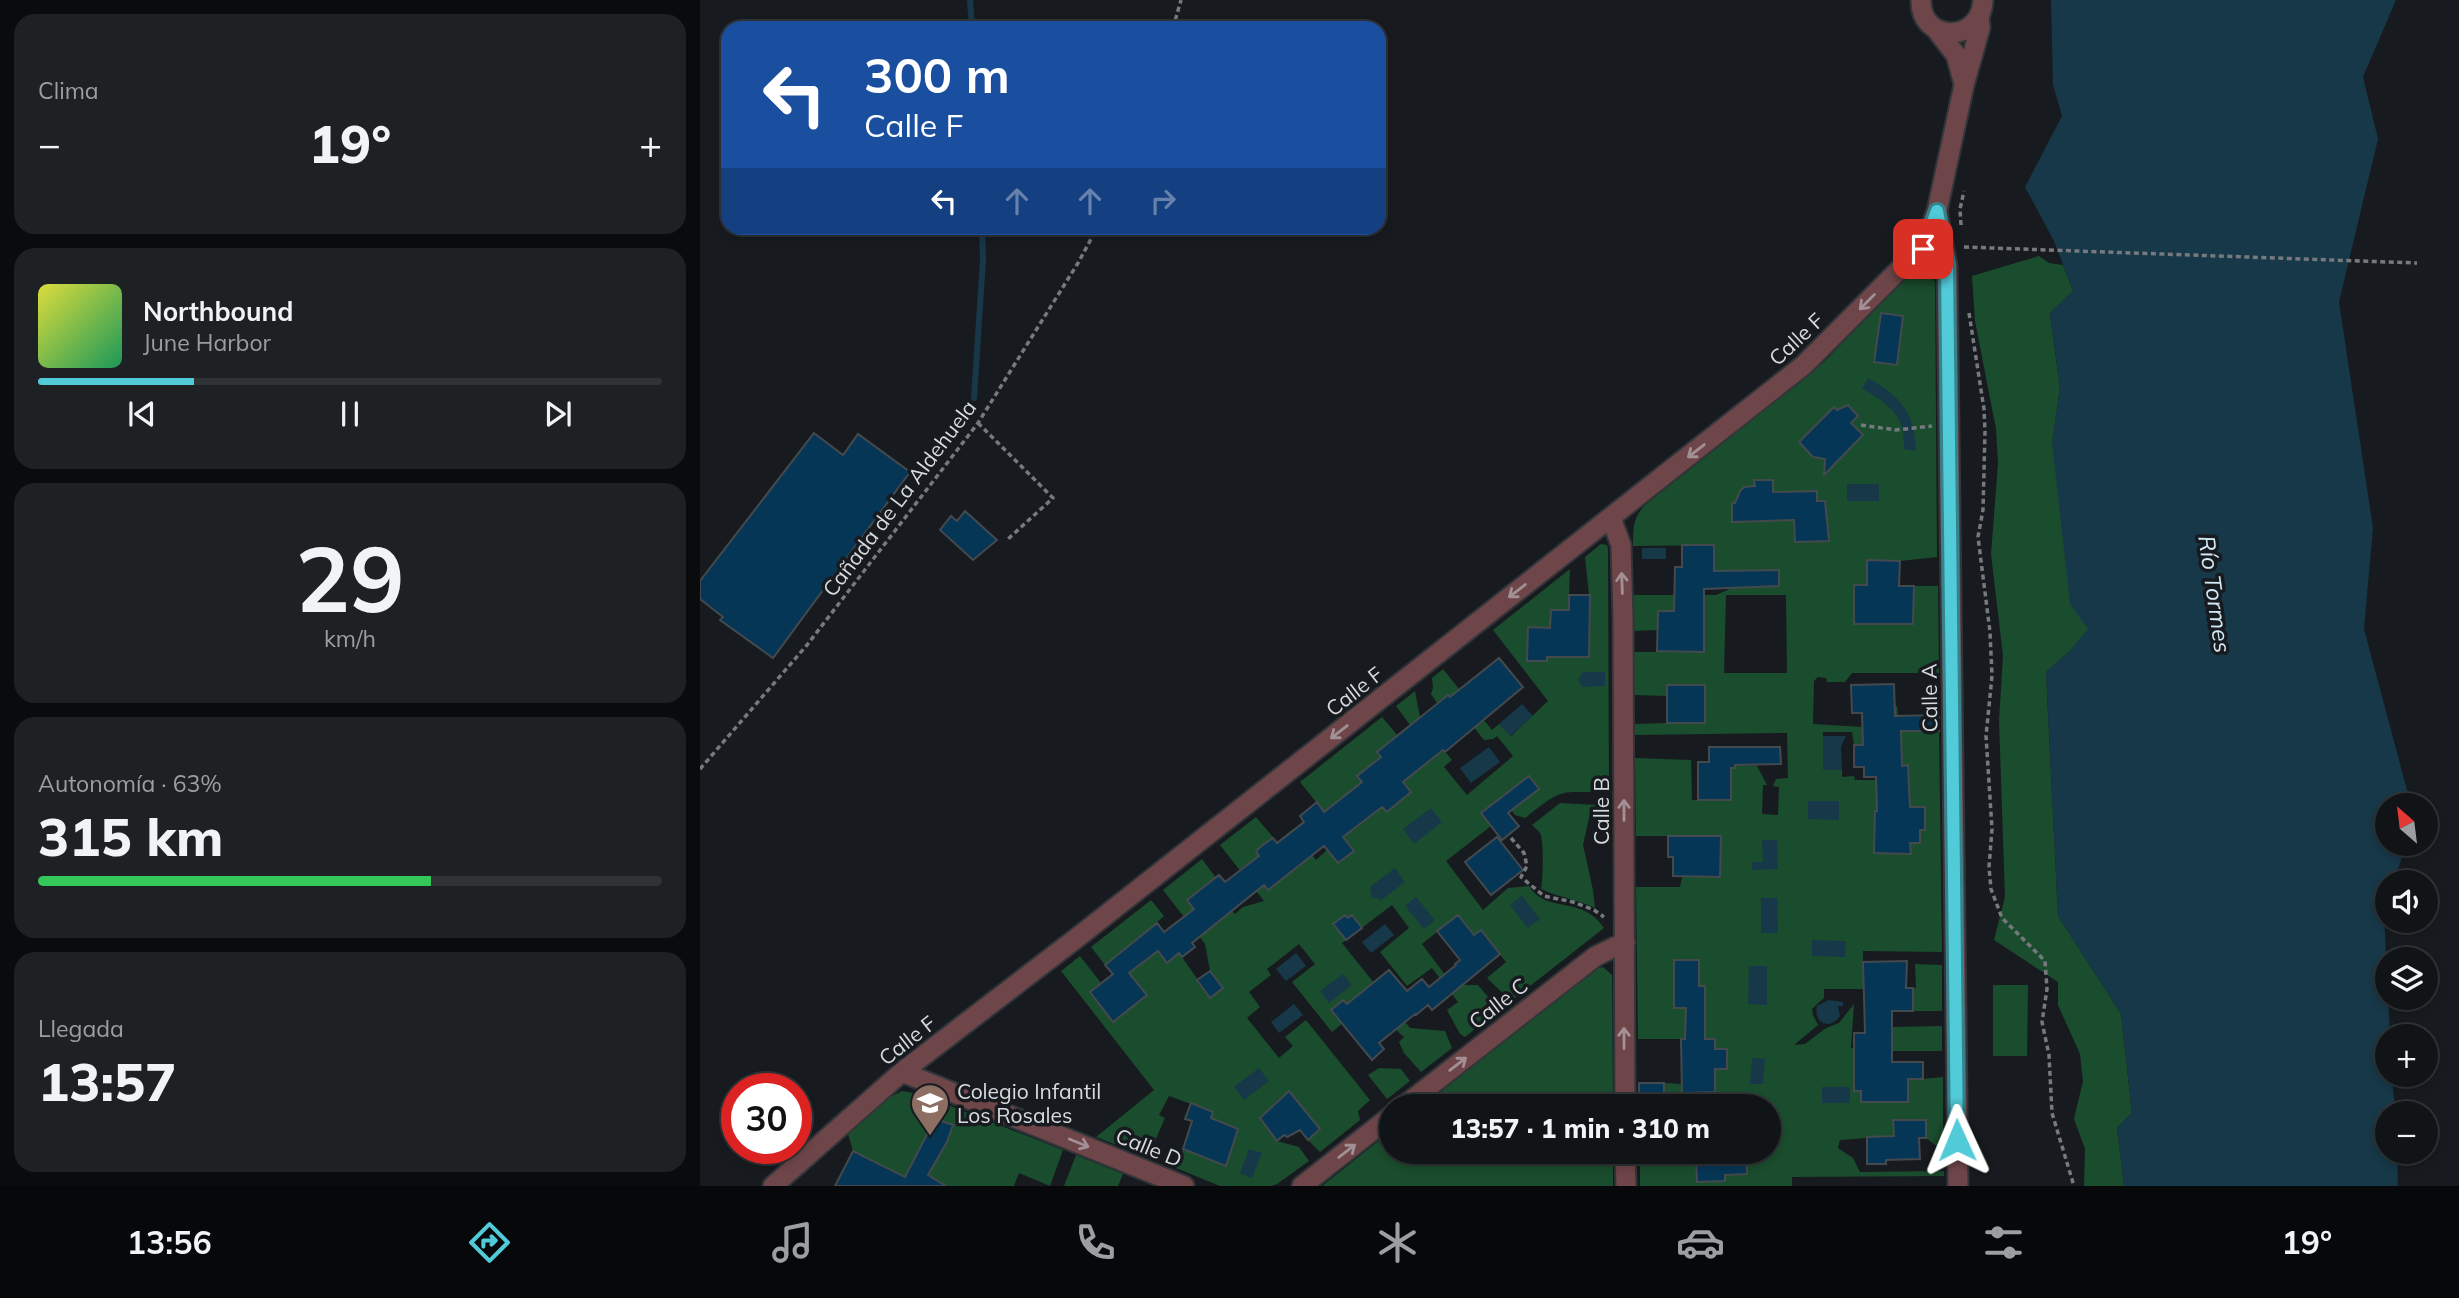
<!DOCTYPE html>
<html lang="es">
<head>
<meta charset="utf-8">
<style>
  :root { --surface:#111417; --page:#1e2124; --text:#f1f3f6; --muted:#9c9ea1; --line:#303336; --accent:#52cbd9 }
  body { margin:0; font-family:Mulish,sans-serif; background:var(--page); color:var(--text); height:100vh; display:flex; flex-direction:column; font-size:26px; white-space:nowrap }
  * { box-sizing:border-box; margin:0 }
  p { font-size:23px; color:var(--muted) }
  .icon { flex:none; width:38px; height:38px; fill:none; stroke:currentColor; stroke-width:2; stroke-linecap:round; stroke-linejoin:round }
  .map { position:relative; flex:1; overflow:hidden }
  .drawer { display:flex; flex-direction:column; gap:14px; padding:14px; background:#090b0d; width:700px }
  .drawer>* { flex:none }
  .banner { position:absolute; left:21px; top:21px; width:665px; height:214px; border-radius:21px; box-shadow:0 4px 10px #0003,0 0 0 2px var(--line); background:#1a4fa0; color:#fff; overflow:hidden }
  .needle { width:46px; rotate:332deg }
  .tools { position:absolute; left:1675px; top:793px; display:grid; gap:14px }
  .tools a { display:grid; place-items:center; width:63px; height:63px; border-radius:50%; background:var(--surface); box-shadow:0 4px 10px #0003,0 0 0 2px var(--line); font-size:35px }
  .speed { position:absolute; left:21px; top:1073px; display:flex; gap:14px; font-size:35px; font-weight:700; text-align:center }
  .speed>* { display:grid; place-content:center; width:91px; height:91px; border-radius:50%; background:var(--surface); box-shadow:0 4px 10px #0003,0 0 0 2px var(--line); line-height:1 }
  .speed .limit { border:10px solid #d22; background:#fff; color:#111 }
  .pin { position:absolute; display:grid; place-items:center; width:60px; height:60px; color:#fff; margin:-30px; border-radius:14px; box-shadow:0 4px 10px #0006 }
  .me { position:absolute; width:77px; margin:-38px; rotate:359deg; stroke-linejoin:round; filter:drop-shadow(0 0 5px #0008) }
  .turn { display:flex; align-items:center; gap:24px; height:147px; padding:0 28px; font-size:32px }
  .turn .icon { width:91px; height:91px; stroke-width:2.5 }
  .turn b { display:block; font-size:49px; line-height:60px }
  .lanes { display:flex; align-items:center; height:66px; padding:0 28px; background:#0003; justify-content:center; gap:35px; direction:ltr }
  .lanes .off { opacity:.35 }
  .big { font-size:52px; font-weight:800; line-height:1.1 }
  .drawer .tile { flex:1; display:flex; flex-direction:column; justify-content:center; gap:10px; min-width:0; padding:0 24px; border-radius:21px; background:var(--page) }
  .drawer .dial { align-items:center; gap:0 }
  .dial b { font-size:91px; line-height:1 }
  .song { display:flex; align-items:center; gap:21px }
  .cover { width:84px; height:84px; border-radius:10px; background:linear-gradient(135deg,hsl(60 70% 55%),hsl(150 70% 35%)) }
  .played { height:7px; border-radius:4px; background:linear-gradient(90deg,var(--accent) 25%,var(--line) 25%) }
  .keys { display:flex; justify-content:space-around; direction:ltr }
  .heat { display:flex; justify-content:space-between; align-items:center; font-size:38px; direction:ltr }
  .charge { height:10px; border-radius:5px; background:linear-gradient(90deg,#34c759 63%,var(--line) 0) }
  .trip { position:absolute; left:679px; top:1094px; width:402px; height:70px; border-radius:35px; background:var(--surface); box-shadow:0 4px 10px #0003,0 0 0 2px var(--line); font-weight:800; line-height:70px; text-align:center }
  .menu { display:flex; height:112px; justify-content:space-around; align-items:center; background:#070809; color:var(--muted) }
  .menu .icon { width:49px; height:49px }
  .menu .current { color:var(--accent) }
  .menu b { font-size:32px; color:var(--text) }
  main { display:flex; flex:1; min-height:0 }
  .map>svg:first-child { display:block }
  .green { fill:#1a4d2d; fill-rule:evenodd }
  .water { fill:#173848 }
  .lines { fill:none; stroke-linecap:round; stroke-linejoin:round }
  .stream { stroke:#173848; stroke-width:6 }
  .building { fill:#063655; stroke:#44494e; stroke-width:2 }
  .minor-casing { stroke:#32363a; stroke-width:23 }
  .path { stroke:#76797d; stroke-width:3.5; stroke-dasharray:5 3.5; stroke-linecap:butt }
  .minor { stroke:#6e4649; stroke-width:19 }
  .oneway { stroke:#a39094 }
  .route-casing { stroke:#35848d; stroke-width:18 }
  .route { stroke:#52cbd9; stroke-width:12 }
  .labels { text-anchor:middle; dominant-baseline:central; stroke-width:7; stroke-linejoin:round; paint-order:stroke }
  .street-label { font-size:21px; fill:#d8dbde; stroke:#171b1f }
  .poi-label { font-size:21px; fill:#d8dbde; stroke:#171b1f; text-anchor:start }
  .water-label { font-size:23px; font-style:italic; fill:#d1e8f5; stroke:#171b1f }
</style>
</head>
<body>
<main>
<section class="drawer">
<div class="tile"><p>Clima</p>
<div class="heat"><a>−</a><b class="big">19°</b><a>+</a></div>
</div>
<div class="tile">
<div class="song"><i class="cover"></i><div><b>Northbound</b><p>June Harbor</p></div></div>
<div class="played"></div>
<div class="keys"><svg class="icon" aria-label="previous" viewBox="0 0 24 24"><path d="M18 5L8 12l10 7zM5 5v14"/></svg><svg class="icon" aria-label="pause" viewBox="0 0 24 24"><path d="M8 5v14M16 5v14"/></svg><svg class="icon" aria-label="next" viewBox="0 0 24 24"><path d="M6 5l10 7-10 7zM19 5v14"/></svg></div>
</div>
<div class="tile dial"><b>29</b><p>km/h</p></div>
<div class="tile"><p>Autonomía · 63%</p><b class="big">315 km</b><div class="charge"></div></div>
<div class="tile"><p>Llegada</p><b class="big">13:57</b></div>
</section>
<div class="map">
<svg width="1759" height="1186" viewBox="0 0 1759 1186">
  <rect width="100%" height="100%" fill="#171b1f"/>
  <path class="green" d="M 1339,256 L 1349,263 L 1363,265 L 1373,291 L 1350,313 L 1360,388 L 1352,443 L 1389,629 L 1370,651 L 1346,672 L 1358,916 L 1421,1014 L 1432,1113 L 1417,1128 L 1424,1186 L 1384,1186 L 1385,1149 L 1374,1119 L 1383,1081 L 1380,1054 L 1358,1005 L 1358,982 L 1294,940 L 1305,897 L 1299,720 L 1303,656 L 1291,554 L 1298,464 L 1296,429 L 1275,321 L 1272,276 Z
    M 1217,271 L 1230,274 L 1235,282 L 1237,557 L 1200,561 L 1167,560 L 1167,585 L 1154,586 L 1154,623 L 1213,624 L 1214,586 L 1238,586 L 1239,673 L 1152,673 L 1145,682 L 1127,682 L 1126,678 L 1118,677 L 1114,681 L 1113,724 L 1163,727 L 1192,704 L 1197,706 L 1198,715 L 1208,715 L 1208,731 L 1239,731 L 1242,952 L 1163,951 L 1163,989 L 1124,989 L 1124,998 L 1112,1009 L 1113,1015 L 1118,1025 L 1094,1045 L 1105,1044 L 1126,1028 L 1139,1023 L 1154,1004 L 1151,1048 L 1191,1048 L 1192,1027 L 1242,1026 L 1242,1051 L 1174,1051 L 1173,1064 L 1223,1062 L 1223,1079 L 1243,1077 L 1243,1151 L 1226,1138 L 1225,1120 L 1194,1120 L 1194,1136 L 1140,1140 L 1138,1148 L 1153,1158 L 1160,1172 L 1244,1171 L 1244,1176 L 1092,1177 L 1092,1186 L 940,1186 L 940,1152 L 1069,1152 L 1069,1106 L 964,1106 L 964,1083 L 982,1084 L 982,1093 L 1015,1092 L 1015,1069 L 1027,1068 L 1027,1049 L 1015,1049 L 1014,1039 L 938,1039 L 936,887 L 980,887 L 982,877 L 1020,877 L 1021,836 L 936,836 L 935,758 L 991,760 L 992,800 L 1031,800 L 1031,768 L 1035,765 L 1057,766 L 1067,785 L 1063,785 L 1062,814 L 1078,815 L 1079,787 L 1073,786 L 1076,779 L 1088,778 L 1087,733 L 935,735 L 935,724 L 967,723 L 967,696 L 934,695 L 934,652 L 1003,652 L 1004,612 L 958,611 L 957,630 L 934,631 L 933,595 L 1016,595 L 1043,583 L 1044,587 L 1079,586 L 1078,570 L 1044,570 L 1014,589 L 1014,545 L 933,546 C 933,529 933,517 945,505 L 1124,362 L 1209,274 ZM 1026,595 L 1086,595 L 1087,673 L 1024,673 ZM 1123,732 L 1152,732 L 1154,745 L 1201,744 L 1202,766 L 1208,766 L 1209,780 L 1155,780 L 1154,776 L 1142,777 L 1142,770 L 1123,769 Z
    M 901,544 L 907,545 L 908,550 L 909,792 C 897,793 872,791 864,793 C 849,797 837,809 825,818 L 815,815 L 811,810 L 839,789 L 828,776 L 782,813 L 791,826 L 746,861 L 783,910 L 808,888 L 829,886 C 846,914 883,895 904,928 L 811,1001 L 787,978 L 806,962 L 781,930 L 775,935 L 758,915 L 722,944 L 754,987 L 758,985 L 778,985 L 799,1010 L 765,1037 L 760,1034 L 747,1010 L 758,1002 L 732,968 L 707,986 L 680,952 L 709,928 L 692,905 L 642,943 L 710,1028 L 745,1031 L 752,1048 L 721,1072 L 704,1053 L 699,1042 L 704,1037 L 657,996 L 647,1004 L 643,1000 L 632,1009 L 643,1023 L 632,1032 L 592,982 L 615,964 L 599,944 L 567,969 L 571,975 L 549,992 L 560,1007 L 547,1018 L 579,1058 L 593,1046 L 585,1037 L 606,1020 L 670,1100 L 658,1111 L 660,1120 L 620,1152 L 608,1140 L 620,1129 L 590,1091 L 573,1104 L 574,1107 L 560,1119 L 577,1141 L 599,1147 L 609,1161 L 577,1184 L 571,1186 L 520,1186 L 476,1168 L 483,1149 L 519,1163 L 527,1161 L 538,1129 L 511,1118 L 513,1112 L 469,1096 L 459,1115 L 465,1118 L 448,1157 L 396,1137 L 454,1090 L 361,971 L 380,956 L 401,983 L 390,993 L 413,1022 L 446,996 L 416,957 L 405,965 L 391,947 L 451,900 L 464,916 L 436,940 L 458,951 L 467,963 L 479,953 L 510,997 L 522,988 L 510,971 L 505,944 L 463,890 L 502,859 L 516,878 L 487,900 L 510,928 L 532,911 L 535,914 L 543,907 L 564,901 L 520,845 L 556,817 L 577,842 L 592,830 L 616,860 L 627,850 L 600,816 L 616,802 L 600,782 L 682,717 L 697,735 L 710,725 L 696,706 L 715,691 L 720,717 L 725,723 L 723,725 L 752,760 L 744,767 L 767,795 L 813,756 L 797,736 L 793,739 L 784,740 L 748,695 L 737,703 L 731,694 L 733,688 L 732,678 L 743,669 L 792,730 L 799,724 L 811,736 L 848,701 L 793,630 L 870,569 L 869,595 L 889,595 L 885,557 Z
    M 860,803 L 897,805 L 890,813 L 883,845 L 893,890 L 895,908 C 877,899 859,898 841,889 C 843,881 844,838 840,833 C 838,830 835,828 832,825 Z
    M 1215,964 L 1242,965 L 1242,1011 L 1213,1011 L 1213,988 L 1216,988 Z
    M 903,967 L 912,975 L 913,1106 L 723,1106 L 895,969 Z
    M 1293,985 L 1328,985 L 1327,1056 L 1293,1056 Z
    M 679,1068 L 701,1069 L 710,1081 L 687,1099 L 668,1075 Z
    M 202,1091 L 220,1094 L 363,1150 L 350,1186 L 319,1173 L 314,1186 L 197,1186 L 202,1175 L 153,1151 L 148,1134 L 190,1097 Z
    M 691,1131 L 691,1152 L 913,1152 L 913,1186 L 622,1186 Z
    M 376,1155 L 423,1174 L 418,1186 L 364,1186 Z"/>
  <path class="water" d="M 1351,0 L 1696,0 L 1663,77 L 1678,139 L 1639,302 L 1673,528 L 1664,629 L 1711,805 L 1687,805 L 1687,844 L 1706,844 L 1694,882 L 1687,882 L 1687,904 L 1684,914 L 1690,1036 L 1687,1036 L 1687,1074 L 1692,1075 L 1695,1113 L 1687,1113 L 1687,1152 L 1697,1152 L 1698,1186 L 1424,1186 L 1417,1128 L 1432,1112 L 1421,1014 L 1358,916 L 1346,672 L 1370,651 L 1388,629 L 1370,604 L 1352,443 L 1360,388 L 1350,313 L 1373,291 L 1354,241 L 1325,187 L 1362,116 L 1353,85 Z
    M 1168,378 C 1200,396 1215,412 1216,451 L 1204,449 C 1205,414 1190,406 1162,388 Z
    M 1147,484 L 1179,484 L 1179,501 L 1147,501 Z
    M 942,548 L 966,548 L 966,559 L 942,559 Z
    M 883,672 L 905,672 L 905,686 L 882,687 L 878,680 Z
    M 822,704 L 833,716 L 810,736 L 799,724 Z
    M 1123,736 L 1146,736 L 1141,747 L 1142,770 L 1123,770 Z
    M 789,747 L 800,762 L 771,783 L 760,768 Z
    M 1108,801 L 1139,801 L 1139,820 L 1108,819 Z
    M 731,808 L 742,822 L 714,844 L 703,829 Z
    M 1062,840 L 1077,840 L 1078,869 L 1052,870 L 1052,862 L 1063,862 Z
    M 695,868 L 705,882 L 680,901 L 678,898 L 672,898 L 670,887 Z
    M 822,896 L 840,919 L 828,928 L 810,905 Z
    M 716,897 L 735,920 L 724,929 L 705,906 Z
    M 1061,898 L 1077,898 L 1078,933 L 1061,933 Z
    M 685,924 L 694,935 L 671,953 L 662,942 Z
    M 1112,940 L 1146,941 L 1145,957 L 1112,956 Z
    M 596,953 L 606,966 L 586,981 L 576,969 Z
    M 1049,966 L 1067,966 L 1067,1005 L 1048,1004 Z
    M 643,974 L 652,985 L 629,1003 L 620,991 Z
    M 1128,1000 L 1143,1002 L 1143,1006 L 1138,1006 L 1140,1016 C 1130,1031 1113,1023 1117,1006 Z
    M 594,1004 L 603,1015 L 579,1033 L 571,1022 Z
    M 1052,1058 L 1065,1059 L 1063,1084 L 1050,1084 Z
    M 559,1068 L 569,1081 L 544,1100 L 534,1087 Z
    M 1122,1087 L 1150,1087 L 1150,1103 L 1122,1103 Z
    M 549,1149 L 562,1153 L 552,1178 L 540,1173 Z"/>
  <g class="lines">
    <path class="stream" d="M 270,0 L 272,28
      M 274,398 L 283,259 L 282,228"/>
  </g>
  <path class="building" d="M 1181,313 L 1203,316 L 1197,365 L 1174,362 Z
    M 1148,405 L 1158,416 L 1151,423 L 1163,435 L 1124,475 L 1125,459 L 1113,457 L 1099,442 L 1134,407 L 1137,410 Z
    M 114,433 L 143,455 L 158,434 L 210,472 L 73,658 L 20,620 L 23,617 L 0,599 L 0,581 Z
    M 1054,480 L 1073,480 L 1073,492 L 1117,491 L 1117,501 L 1125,501 L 1129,541 L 1095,542 L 1094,520 L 1032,522 L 1032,503 L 1035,503 L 1040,491 L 1044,487 L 1055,486 Z
    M 265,511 L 297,540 L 273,560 L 240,530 L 251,516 L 257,521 Z
    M 982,545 L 1014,545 L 1014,571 L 1079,570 L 1079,586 L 1004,589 L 1004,652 L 957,651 L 958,611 L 974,611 L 975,567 L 982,567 Z
    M 1167,560 L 1200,561 L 1199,586 L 1214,586 L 1213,624 L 1154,624 L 1154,585 L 1167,585 Z
    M 869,595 L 890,595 L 889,657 L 847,657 L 847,661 L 827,661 L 828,627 L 850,628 L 851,610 L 869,610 Z
    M 799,658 L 823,687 L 745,752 L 743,750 L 703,782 L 711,792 L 687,812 L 682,807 L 643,837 L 654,851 L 638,863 L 624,846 L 568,890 L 564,885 L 492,943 L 495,947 L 482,957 L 479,953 L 467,963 L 458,951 L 429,973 L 447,995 L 413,1022 L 390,992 L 413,974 L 405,965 L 457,923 L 464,932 L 494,909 L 487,900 L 519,875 L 525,882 L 559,856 L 556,851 L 564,844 L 573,838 L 577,843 L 604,822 L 600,816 L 617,802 L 624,812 L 662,782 L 657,776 L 681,757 L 677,752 L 748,695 L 750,697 Z
    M 1194,684 L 1195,716 L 1239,715 L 1239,731 L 1201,731 L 1202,766 L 1208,765 L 1210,807 L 1225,807 L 1225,830 L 1220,830 L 1220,843 L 1210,843 L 1211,854 L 1174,853 L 1175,811 L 1177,811 L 1176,777 L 1164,777 L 1164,767 L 1154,767 L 1154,745 L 1163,745 L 1162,713 L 1152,713 L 1151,685 Z
    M 967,685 L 1005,685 L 1005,723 L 967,723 Z
    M 1009,747 L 1080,747 L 1081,764 L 1035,765 L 1035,768 L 1031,768 L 1031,800 L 998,800 L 998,762 L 1009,762 Z
    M 829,776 L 839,789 L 808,813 L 819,826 L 802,840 L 781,813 Z
    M 968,836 L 1021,836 L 1020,877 L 973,876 L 973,857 L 968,857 Z
    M 797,837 L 823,870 L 791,895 L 765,862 Z
    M 645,915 L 648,918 L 652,915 L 662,928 L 646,940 L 633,924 Z
    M 758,915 L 774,935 L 781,930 L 800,954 L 732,1010 L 728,1005 L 716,1015 L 715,1014 L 679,1043 L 684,1049 L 672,1060 L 631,1010 L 643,1000 L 647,1004 L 689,970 L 707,991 L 722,979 L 729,987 L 756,965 L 755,964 L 760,960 L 737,931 Z
    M 974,960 L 999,960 L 999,986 L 1005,986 L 1005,1039 L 1015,1039 L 1015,1049 L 1027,1049 L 1027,1069 L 1015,1069 L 1015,1092 L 982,1093 L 981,1039 L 985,1039 L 986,1008 L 974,1008 Z
    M 1207,961 L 1206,988 L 1213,988 L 1213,1011 L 1192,1011 L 1192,1062 L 1223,1062 L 1223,1079 L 1208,1079 L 1208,1102 L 1161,1102 L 1161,1091 L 1154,1091 L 1154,1033 L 1165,1033 L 1163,962 Z
    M 510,971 L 523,988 L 510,998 L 497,980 Z
    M 939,1083 L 964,1083 L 964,1106 L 939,1106 Z
    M 589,1091 L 620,1129 L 608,1140 L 600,1130 L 587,1137 L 584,1135 L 577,1141 L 560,1118 Z
    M 491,1103 L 513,1112 L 511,1118 L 538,1129 L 526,1166 L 483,1149 L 492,1121 L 485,1119 Z
    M 235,1119 L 253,1125 L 247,1142 L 228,1175 L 246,1186 L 135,1186 L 153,1151 L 205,1177 Z
    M 1193,1120 L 1226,1120 L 1226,1138 L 1219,1138 L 1220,1159 L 1186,1160 L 1186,1164 L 1167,1164 L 1167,1137 L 1194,1136 Z
    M 996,1152 L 1046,1152 L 1047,1174 L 1025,1175 L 1025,1181 L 997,1182 Z"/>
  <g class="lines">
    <defs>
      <path id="minor" d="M 1221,0 C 1220,43 1281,44 1283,0
        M 1236,29 L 1256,55 L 1264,84
        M 1237,212 L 1247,265 L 1258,1186
        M 911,518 L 921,545 L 923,616 L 925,1106
        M 202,1072 L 484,1186
        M 704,1106 L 896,956 L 925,942
        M 925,1152 L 926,1186
        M 73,1186 L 202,1072 L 378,937 L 1104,365 L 1203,266 L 1223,249 L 1237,211 L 1264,85 L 1280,28 L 1279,16
        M 602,1186 L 691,1116"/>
    </defs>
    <use href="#minor" class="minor-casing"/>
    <path class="path" d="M 473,28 L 481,0
      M 1261,225 L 1260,209 L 1264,191
      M 1264,247 L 1717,263
      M 1269,313 L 1284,409 L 1285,431 L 1283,510 L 1278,537 L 1290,632 L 1292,676 L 1286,736 L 1292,829 L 1289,867 L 1291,889 L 1302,918 L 1345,961 L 1347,989 L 1342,1022 L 1349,1055 L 1352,1113 L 1374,1186
      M 278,423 L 353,498 L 308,539
      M 1161,425 L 1196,430 L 1232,426
      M 0,769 L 107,645 L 278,423 L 378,263 L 397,228
      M 811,838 L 824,853 L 827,866 L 821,877 L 844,896 L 873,902 L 894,910 L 904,917"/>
    <use href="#minor" class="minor"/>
  </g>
  <defs><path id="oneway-shaft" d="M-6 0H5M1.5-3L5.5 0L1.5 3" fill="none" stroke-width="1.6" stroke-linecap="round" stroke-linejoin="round" transform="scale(1.75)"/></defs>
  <g class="oneway">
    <use href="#oneway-shaft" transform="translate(1167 302) rotate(135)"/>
    <use href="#oneway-shaft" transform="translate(996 451) rotate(142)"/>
    <use href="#oneway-shaft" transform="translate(922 583) rotate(-92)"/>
    <use href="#oneway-shaft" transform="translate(817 591) rotate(142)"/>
    <use href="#oneway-shaft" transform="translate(639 732) rotate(142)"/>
    <use href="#oneway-shaft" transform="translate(924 810) rotate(-90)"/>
    <use href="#oneway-shaft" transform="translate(924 1038) rotate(-90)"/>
    <use href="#oneway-shaft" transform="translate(758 1064) rotate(-38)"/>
    <use href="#oneway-shaft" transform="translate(379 1143) rotate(22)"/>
    <use href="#oneway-shaft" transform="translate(647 1151) rotate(-38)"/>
  </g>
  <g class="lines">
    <defs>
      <path id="route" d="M 1223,249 L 1237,211 L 1247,265 L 1257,1140"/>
    </defs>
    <use href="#route" class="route-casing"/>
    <use href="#route" class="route"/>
  </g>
  <defs>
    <symbol id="school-pin" viewBox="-11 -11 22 30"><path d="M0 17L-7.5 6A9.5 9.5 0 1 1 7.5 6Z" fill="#8d6e63" stroke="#171b1f"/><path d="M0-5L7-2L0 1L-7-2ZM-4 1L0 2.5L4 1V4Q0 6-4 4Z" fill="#fff"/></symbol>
  </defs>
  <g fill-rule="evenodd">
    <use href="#school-pin" x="208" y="1081" width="44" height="60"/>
  </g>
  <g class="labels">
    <g class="street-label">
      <text transform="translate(1096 339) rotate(-43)">Calle F</text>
      <text transform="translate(199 498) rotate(-53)">Cañada de La Aldehuela</text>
      <text transform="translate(654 691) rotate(-38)">Calle F</text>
      <text transform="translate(1229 698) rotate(-91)">Calle A</text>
      <text transform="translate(901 811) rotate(-90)">Calle B</text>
      <text transform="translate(798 1003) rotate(-38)">Calle C</text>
      <text transform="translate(207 1040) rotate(-38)">Calle F</text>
      <text transform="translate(449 1147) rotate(22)">Calle D</text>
    </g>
    <g class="poi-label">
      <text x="257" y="1091">Colegio Infantil<tspan x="257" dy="24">Los Rosales</tspan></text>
    </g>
    <g class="water-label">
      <text transform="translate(1515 594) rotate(82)">Río Tormes</text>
    </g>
  </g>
</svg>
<div class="tools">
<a><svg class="needle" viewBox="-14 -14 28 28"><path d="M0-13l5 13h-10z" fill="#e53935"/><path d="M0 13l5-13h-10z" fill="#9c9ea1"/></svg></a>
<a><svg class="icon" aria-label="sound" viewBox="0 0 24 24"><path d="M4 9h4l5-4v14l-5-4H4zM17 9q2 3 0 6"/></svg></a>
<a><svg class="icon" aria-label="layers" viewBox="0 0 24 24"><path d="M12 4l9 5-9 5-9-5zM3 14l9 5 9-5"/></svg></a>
<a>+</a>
<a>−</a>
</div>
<div class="speed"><div class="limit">30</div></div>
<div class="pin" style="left:1223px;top:249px;background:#d93025"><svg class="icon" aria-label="arrive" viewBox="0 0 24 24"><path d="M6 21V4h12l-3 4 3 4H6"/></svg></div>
<svg class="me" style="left:1257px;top:1140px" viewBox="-20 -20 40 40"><path d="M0-17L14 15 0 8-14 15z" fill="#52cbd9" stroke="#fff" stroke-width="4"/></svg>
<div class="trip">13:57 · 1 min · 310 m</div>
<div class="banner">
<div class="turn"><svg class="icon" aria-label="left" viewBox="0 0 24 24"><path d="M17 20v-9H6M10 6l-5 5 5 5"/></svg><div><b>300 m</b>Calle F</div></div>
<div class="lanes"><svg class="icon" aria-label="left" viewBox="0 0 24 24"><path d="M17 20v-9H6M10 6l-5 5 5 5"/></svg><svg class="icon off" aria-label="ahead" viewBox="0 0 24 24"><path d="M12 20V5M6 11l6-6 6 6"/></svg><svg class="icon off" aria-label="ahead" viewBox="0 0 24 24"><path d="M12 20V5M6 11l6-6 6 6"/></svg><svg class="icon off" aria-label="right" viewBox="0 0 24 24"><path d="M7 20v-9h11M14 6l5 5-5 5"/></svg></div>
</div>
</div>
</main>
<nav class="menu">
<b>13:56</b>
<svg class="icon current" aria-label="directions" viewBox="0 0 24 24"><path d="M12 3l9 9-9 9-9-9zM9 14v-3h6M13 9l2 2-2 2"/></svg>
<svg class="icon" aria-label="music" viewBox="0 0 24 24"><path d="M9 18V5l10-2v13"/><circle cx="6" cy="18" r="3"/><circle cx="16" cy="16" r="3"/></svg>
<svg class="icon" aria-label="phone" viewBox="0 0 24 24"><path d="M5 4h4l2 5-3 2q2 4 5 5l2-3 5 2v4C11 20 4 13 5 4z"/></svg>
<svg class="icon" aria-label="climate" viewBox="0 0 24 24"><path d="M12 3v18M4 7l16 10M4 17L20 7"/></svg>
<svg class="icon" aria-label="car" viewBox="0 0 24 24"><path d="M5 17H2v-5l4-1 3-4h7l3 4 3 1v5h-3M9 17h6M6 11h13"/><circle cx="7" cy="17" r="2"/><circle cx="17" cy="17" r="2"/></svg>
<svg class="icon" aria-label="filters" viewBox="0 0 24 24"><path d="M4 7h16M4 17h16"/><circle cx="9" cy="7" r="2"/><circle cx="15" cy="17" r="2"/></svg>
<b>19°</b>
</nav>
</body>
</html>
